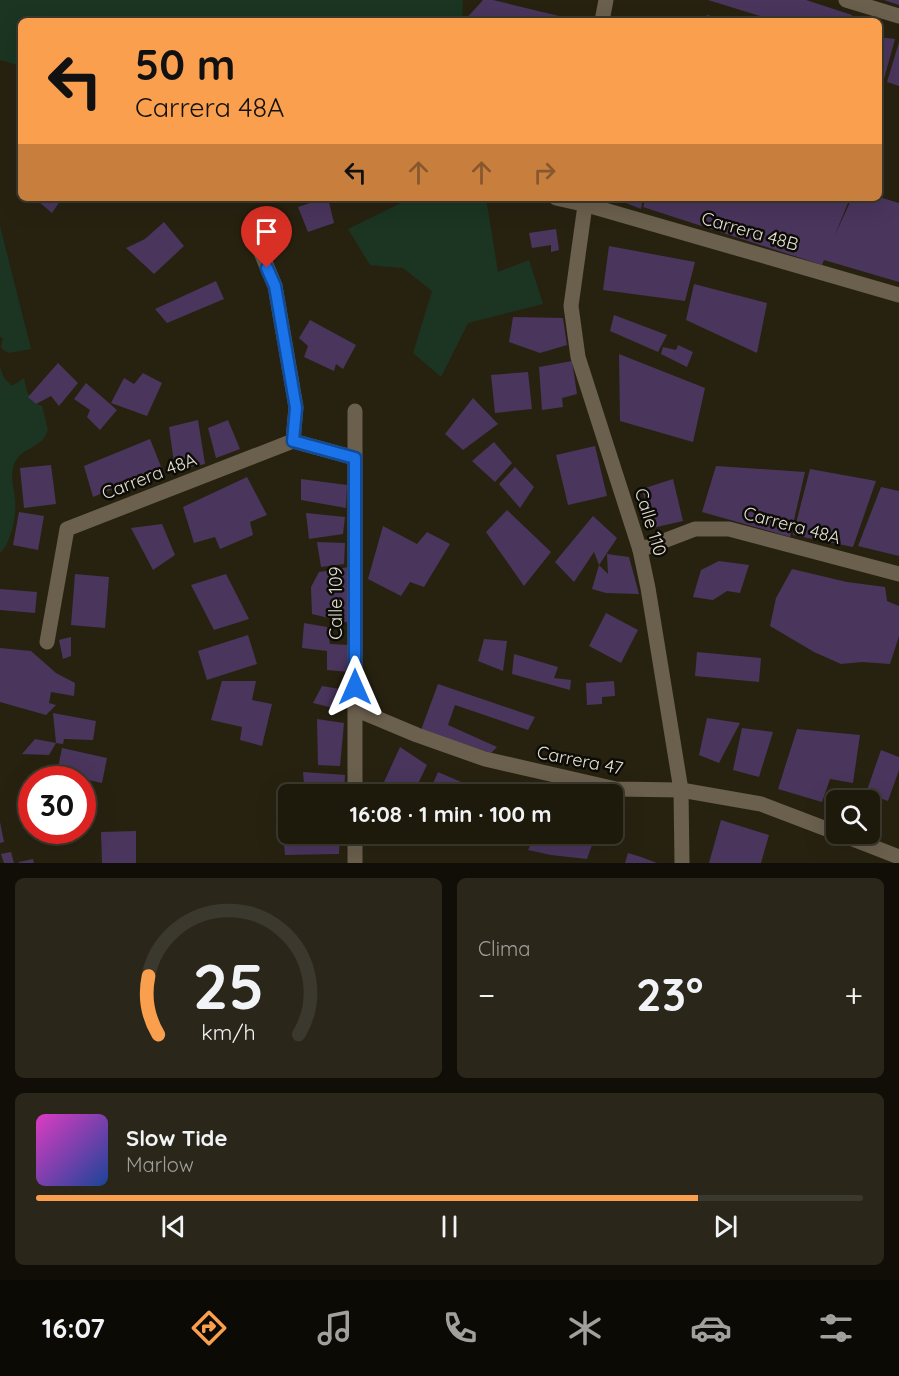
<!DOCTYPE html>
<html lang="es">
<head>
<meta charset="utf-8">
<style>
  :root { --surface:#1d1a0c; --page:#2a271a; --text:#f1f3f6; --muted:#a0a19d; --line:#3b382d; --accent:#fa9f4e }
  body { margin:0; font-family:Quicksand,sans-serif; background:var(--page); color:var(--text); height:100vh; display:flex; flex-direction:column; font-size:22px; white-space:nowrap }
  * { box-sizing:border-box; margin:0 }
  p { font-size:20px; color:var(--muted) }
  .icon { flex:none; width:33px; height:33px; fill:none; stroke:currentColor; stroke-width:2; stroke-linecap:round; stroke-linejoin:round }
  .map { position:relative; height:863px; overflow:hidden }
  .panel { display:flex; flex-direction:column; gap:15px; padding:15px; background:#100e07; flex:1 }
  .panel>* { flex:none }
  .guide { position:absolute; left:18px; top:18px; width:864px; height:183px; border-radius:9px; box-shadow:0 6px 24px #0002,0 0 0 2px var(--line); background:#fa9f4e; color:#111; overflow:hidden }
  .fabs { position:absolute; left:826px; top:790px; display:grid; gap:12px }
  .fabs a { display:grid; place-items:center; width:54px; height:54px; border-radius:9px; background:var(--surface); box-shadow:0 6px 24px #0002,0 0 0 2px var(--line); font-size:30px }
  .speed { position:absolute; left:18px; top:766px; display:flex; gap:12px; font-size:30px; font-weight:700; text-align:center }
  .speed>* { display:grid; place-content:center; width:78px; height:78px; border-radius:50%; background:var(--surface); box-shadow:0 6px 24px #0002,0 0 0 2px var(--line); line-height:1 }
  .speed .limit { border:9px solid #d22; background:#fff; color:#111 }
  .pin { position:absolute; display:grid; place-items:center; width:51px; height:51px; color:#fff; margin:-62px -26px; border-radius:50% 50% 50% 0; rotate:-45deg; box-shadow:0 0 6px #0007 }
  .pin .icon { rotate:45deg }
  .me { position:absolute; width:66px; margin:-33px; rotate:0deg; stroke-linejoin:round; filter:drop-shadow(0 0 4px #0008) }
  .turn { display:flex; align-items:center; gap:21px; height:126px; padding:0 18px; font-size:27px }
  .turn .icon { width:78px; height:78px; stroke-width:2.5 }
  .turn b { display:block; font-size:42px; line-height:51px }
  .lanes { display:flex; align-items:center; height:57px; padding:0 18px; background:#0003; justify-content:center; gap:30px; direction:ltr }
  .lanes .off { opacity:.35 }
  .big { font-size:45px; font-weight:800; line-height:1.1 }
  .panel .tile { flex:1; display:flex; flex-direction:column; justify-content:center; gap:9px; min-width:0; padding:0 21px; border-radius:9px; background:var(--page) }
  .panel .dial { align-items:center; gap:0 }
  .dial svg { height:156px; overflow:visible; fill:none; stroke:var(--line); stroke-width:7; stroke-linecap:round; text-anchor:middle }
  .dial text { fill:var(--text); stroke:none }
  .song { display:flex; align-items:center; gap:18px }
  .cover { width:72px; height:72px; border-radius:9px; background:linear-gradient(135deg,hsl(310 70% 55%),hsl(220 70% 35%)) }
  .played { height:6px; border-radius:3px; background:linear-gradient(90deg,var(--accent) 80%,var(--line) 80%) }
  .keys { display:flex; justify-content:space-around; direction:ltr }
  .heat { display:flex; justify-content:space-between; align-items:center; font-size:33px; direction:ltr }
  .panel .tiles { flex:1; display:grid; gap:15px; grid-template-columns:1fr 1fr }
  .tile:last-child { grid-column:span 2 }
  .trip { position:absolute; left:278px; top:784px; width:345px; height:60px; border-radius:9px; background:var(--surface); box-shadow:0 6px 24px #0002,0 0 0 2px var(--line); font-weight:800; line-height:60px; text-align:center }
  .tabs { display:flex; height:96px; justify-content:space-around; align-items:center; background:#0c0a05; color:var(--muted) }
  .tabs .icon { width:42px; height:42px }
  .tabs .active { color:var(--accent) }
  .tabs b { font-size:27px; color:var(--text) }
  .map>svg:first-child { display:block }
  .green { fill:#1b3522 }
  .building { fill:#4a355d }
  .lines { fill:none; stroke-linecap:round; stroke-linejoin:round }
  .minor { stroke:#6b5f4d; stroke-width:15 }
  .tertiary { stroke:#6b5f4d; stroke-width:15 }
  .route-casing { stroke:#114b97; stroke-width:15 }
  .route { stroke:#1a73e8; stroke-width:10 }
  .labels { text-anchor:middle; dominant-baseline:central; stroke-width:5; stroke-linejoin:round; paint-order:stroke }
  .street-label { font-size:18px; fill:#e1ded3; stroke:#0d0b05 }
</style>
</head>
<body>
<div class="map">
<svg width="899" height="863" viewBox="0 0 899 863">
  <rect width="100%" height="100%" fill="#272210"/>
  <path class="green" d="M 0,0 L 463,0 L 462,21 L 21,21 L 21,66 L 0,60 Z
    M 400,198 L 486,198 L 498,272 L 529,260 L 543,304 L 468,323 L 441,377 L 413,353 L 432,291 L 403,268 L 370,265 L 348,229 L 401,203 Z
    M 0,226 L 31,349 L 8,353 L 1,348 L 3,338 L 0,337 Z
    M 0,367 L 4,378 L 12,386 L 24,378 C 27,392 28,401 42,406 L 48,430 C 46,434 44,440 40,442 C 31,450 21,450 15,462 C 9,476 14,486 15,500 C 17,514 11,543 0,553 Z"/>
  <path class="building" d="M 483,0 L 493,0 L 559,16 L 558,21 L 464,21 Z
    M 708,0 L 806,0 L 852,15 L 850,21 L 776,21 Z
    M 884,0 L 899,0 L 899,5 Z
    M 707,15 L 728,20 L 728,21 L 705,21 Z
    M 879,37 L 895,39 L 882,86 L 879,86 Z
    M 899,42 L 899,86 L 887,82 Z
    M 879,197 L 899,203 L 899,282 L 824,260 L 822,265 L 643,207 L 646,198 L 850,198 L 834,237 L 852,198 Z
    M 43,198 L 62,198 L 52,213 L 39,202 Z
    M 325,198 L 328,198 L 334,223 L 308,232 L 298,207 Z
    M 614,198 L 643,198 L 641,209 Z
    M 164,222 L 184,246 L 154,274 L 126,248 L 145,239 Z
    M 556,229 L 559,250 L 551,252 L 551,245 L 532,248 L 529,233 Z
    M 609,246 L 695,262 L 685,301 L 603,290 Z
    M 216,281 L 224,299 L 167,323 L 155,309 Z
    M 694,284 L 767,303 L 757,353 L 686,320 Z
    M 614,315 L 667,335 L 658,352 L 610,331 Z
    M 513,317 L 563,318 L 567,345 L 540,353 L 509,342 Z
    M 310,320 L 356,345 L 343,369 L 336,364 L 334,371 L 304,357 L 308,346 L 299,338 Z
    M 678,345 L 693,352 L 687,367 L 661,354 L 663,347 L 676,350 Z
    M 619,354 L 705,388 L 693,442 L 620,421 Z
    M 572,361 L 577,394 L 562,398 L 563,407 L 542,410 L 539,367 Z
    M 58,363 L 78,383 L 59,406 L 51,396 L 36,404 L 28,397 Z
    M 528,372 L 532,409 L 495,413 L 491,375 Z
    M 143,373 L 162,383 L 147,416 L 111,403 L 124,378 L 134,384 Z
    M 86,383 L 117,410 L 100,430 L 87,417 L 90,410 L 74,399 Z
    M 473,398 L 498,424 L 463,450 L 445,434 Z
    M 198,420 L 205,464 L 175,470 L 169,427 Z
    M 228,420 L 240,449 L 216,458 L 208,428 Z
    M 150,439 L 162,469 L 93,497 L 84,466 Z
    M 494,442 L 512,463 L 495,482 L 472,461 Z
    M 595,446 L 607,496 L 568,505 L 556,455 Z
    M 51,465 L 56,504 L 24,508 L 20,468 Z
    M 716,466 L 805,472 L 790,537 L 702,512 Z
    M 515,467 L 534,487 L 520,508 L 499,484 Z
    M 810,469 L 876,481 L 853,547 L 793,535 Z
    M 247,477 L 267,515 L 250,522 L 253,535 L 220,549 L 215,537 L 194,543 L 183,507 Z
    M 301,479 L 347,485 L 346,508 L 301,500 Z
    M 673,479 L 683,521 L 652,528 L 642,489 Z
    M 881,487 L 899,491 L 899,556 L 858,546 Z
    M 507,510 L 551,552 L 524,586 L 486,532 Z
    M 19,512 L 44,516 L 38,550 L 13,545 Z
    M 306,513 L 345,517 L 343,534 L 309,539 Z
    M 593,516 L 617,538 L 599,565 L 608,574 L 607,554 L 629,557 L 639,594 L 606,593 L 592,589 L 599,565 L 594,552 L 574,582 L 555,562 Z
    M 162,524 L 175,555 L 153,570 L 131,528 Z
    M 383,526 L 417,544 L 427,532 L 450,544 L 424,587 L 410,582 L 401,596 L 368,579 Z
    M 317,542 L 345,543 L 344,564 L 321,567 Z
    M 719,561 L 749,565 L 740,593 L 727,591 L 713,600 L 693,597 L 701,570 Z
    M 349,567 L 349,623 L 312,614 L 311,587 L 319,572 Z
    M 792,569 L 847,582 L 885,587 L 887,601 L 899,606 L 899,636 L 890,664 L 862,662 L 841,664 L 814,652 L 770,626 L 776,598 Z
    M 75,574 L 109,577 L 105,628 L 71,625 Z
    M 226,574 L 249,619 L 214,630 L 191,585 Z
    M 0,589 L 37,592 L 35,613 L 0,610 Z
    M 606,613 L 638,630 L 621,663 L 589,646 Z
    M 304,623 L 327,627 L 330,644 L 349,645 L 349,672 L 327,670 L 327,651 L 302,648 Z
    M 248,635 L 257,664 L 207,680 L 198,651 Z
    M 71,637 L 71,656 L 63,659 L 59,640 Z
    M 484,639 L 507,641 L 503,671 L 478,661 Z
    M 0,648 L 31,651 L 56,673 L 75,683 L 74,696 L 51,692 L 49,703 L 56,705 L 46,715 L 0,702 Z
    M 697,652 L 761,658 L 759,682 L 695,676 Z
    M 514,654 L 558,667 L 554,678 L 571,680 L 570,690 L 512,674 Z
    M 222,681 L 256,681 L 252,700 L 272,704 L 262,746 L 240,740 L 242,727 L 211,720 Z
    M 614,681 L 615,696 L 602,697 L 602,704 L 587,705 L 586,683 Z
    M 438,684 L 535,717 L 528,730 L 455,705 L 448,725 L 497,747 L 491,753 L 421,730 Z
    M 322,686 L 346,690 L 337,709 L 313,703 Z
    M 53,713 L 96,721 L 93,740 L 64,739 L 63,744 L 56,743 L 49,755 L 22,754 L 35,739 L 56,743 Z
    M 707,718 L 740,723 L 719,763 L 699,755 Z
    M 317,719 L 344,723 L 340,766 L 318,765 Z
    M 742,728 L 773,732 L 759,777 L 733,770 Z
    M 797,729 L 860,735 L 853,783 L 830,779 L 822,802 L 778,789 Z
    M 400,747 L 427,765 L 413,794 L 384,782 Z
    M 62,748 L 107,758 L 102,783 L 57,773 Z
    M 881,750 L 899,757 L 899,770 L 888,801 L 866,793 Z
    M 303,772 L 345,775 L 344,795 L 305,795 Z
    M 438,772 L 475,788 L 472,795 L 428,795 Z
    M 721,820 L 769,835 L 761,863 L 709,863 Z
    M 0,822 L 4,842 L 0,843 Z
    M 136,831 L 136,863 L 102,863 L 101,832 Z
    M 283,833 L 340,834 L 339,854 L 285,855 Z
    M 536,834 L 596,834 L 587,859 L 551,855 L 528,850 Z
    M 11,852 L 14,863 L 4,863 L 1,854 Z
    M 628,853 L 641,857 L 657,863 L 625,863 Z
    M 33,859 L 34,863 L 19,863 L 19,862 Z"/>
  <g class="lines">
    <path class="minor" d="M 846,0 L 899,16
      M 556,198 L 587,205 L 899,295
      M 252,231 L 275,286 L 296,407 L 293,441
      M 640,550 L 695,529 L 729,529 L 899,574
      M 47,642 L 67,529 L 293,441 L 355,458
      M 355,709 L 417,735 L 485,759 L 616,789 L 681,790 L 761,804 L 837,833
      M 355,795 L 355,411
      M 355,834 L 355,863
      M 840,834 L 899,857"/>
    <path class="tertiary" d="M 602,21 L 606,0
      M 586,198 L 571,306 L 578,357 L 640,550 L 648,588 L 681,790 L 682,863"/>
  </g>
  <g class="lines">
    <defs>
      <path id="route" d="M 267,268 L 275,286 L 296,408 L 293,441 L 355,458 L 355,687"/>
    </defs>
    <use href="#route" class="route-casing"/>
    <use href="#route" class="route"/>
  </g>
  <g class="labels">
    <g class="street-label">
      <text transform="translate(750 231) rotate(16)">Carrera 48B</text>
      <text transform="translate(149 476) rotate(-21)">Carrera 48A</text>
      <text transform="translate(651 522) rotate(73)">Calle 110</text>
      <text transform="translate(792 525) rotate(15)">Carrera 48A</text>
      <text transform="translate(335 603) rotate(-90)">Calle 109</text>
      <text transform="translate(580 760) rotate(11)">Carrera 47</text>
    </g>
  </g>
</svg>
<div class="fabs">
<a><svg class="icon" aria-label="search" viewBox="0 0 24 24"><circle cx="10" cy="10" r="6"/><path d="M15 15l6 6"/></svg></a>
</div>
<div class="speed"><div class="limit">30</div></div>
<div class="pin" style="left:267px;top:268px;background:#d93025"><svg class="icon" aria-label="arrive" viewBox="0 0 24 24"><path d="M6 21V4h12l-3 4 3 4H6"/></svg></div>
<svg class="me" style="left:355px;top:687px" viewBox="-20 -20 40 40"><path d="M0-17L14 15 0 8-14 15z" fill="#1a73e8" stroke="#fff" stroke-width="4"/></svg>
<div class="trip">16:08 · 1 min · 100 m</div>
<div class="guide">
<div class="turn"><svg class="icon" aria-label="left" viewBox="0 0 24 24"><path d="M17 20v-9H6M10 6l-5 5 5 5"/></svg><div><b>50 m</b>Carrera 48A</div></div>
<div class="lanes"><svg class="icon" aria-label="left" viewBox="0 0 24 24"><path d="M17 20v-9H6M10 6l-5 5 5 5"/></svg><svg class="icon off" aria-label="ahead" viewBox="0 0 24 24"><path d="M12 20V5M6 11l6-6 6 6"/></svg><svg class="icon off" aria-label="ahead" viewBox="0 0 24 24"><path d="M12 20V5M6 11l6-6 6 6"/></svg><svg class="icon off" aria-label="right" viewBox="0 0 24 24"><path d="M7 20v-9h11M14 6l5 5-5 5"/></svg></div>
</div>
</div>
<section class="panel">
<div class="tiles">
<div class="tile dial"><svg viewBox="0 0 100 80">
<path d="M14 69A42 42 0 1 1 86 69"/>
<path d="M14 69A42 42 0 0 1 9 39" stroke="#fa9f4e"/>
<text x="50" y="56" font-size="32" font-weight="700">25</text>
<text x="50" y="72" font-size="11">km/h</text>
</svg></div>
<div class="tile"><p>Clima</p>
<div class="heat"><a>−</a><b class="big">23°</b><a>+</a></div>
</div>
<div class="tile">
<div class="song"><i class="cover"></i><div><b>Slow Tide</b><p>Marlow</p></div></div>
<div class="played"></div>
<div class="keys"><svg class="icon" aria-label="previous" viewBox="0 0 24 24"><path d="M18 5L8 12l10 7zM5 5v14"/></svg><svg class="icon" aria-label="pause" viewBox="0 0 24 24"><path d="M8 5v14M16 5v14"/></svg><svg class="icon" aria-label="next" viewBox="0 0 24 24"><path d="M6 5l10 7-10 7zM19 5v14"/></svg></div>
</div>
</div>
</section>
<nav class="tabs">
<b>16:07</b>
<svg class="icon active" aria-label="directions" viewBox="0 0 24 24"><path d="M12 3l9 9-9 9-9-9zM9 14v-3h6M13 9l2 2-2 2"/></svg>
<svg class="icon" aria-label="music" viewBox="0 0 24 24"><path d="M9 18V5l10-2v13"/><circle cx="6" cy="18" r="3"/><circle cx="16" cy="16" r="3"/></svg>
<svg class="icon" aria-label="phone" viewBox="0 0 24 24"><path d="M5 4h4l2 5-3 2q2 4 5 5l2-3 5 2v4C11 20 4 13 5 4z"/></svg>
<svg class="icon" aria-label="climate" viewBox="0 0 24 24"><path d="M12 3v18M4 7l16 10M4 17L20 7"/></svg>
<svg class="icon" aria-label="car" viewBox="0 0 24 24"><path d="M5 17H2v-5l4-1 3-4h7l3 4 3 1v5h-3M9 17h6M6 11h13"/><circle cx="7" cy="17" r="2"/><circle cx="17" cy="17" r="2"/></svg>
<svg class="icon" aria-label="filters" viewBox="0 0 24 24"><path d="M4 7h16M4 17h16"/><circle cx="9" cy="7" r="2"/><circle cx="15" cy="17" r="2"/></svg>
</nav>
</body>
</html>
